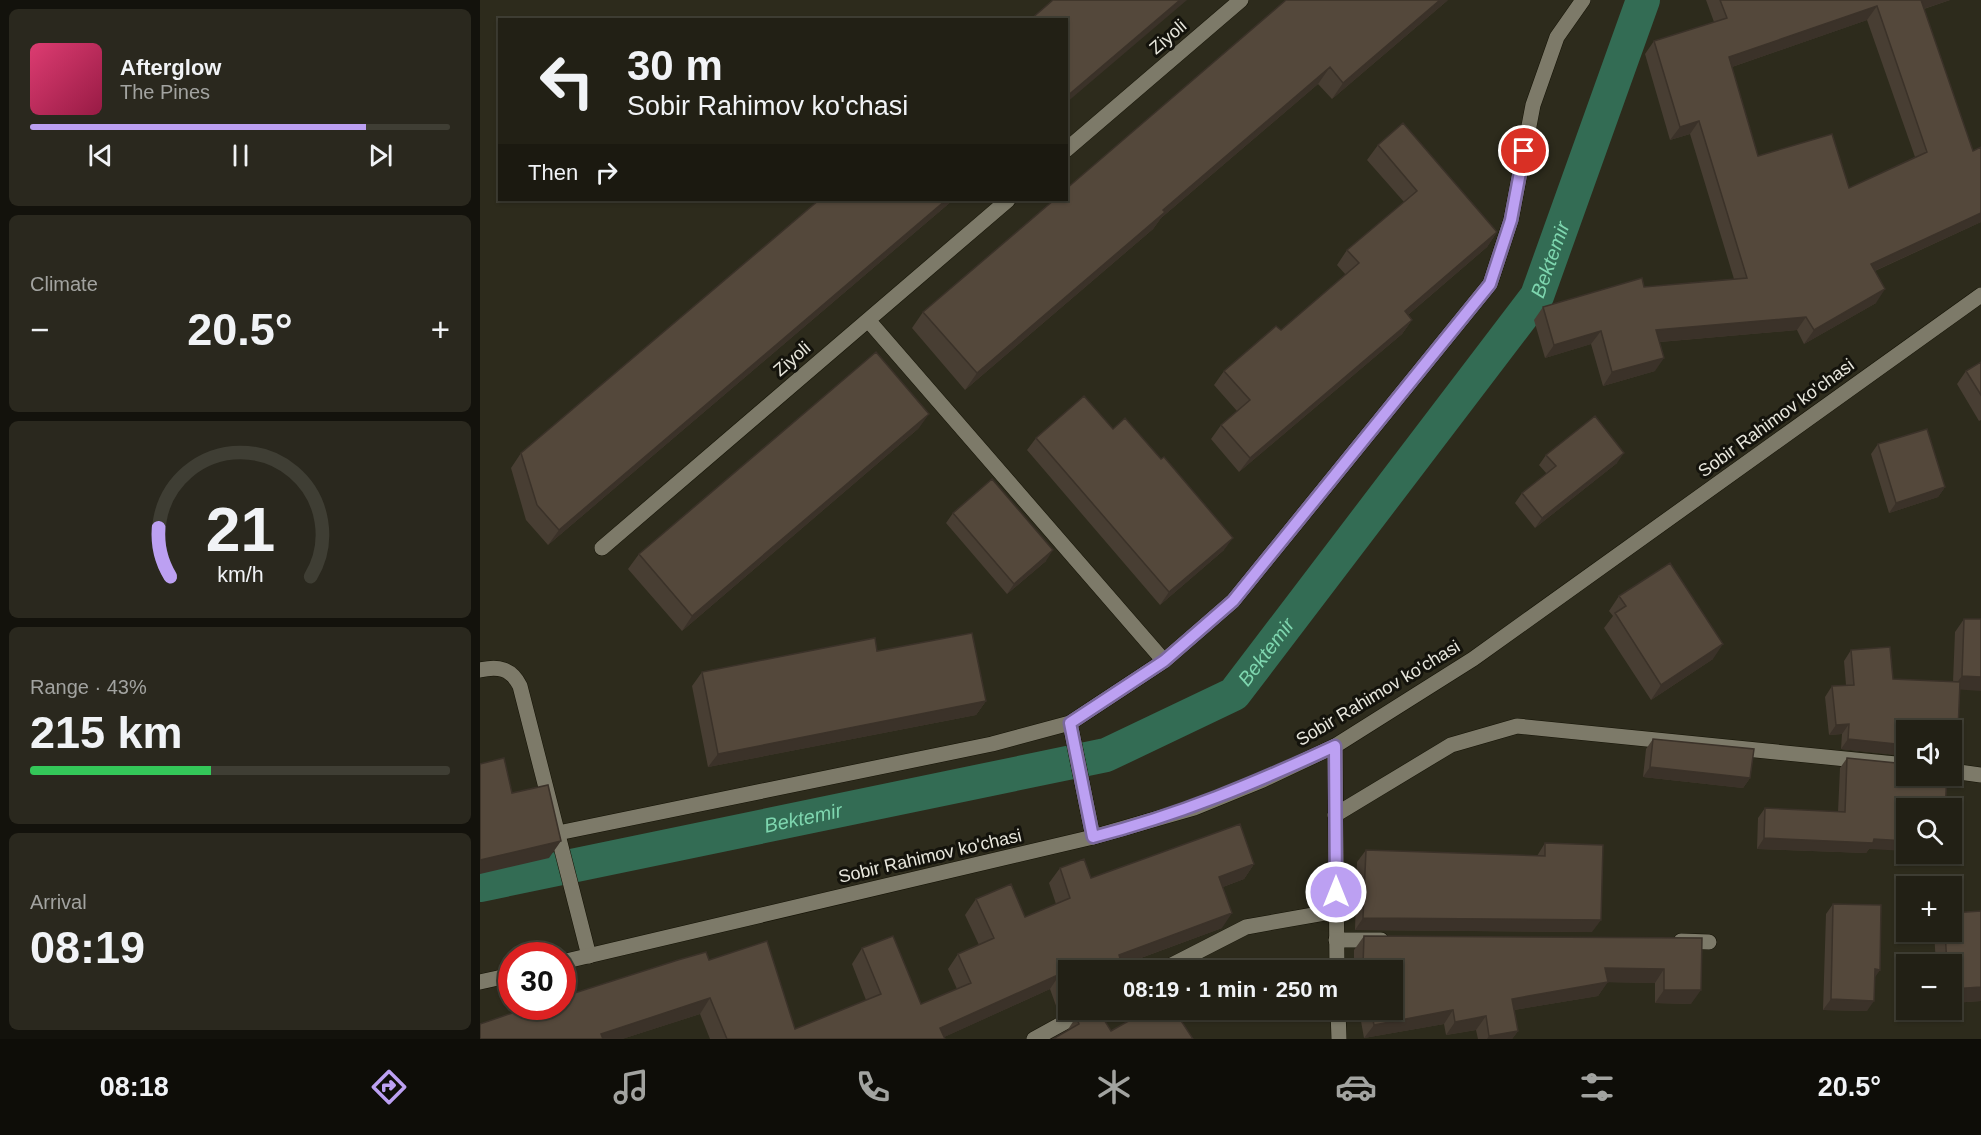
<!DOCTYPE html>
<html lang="en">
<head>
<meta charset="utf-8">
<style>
  :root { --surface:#222015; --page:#2a281e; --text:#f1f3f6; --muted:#a2a3a0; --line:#3f3e34; --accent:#bca0f2 }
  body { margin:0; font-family:Helvetica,sans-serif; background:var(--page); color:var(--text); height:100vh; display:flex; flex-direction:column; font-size:22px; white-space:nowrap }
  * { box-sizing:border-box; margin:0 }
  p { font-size:20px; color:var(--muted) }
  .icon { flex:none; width:33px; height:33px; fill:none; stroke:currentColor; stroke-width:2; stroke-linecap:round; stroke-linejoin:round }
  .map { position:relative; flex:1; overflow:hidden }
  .panel { display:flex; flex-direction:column; gap:9px; padding:9px; background:#13120c; width:480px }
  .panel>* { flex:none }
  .guide { position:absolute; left:18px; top:18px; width:570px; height:183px; border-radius:0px; box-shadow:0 2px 4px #0004,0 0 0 2px var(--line); background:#222015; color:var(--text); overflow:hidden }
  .buttons { position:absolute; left:1416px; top:720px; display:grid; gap:12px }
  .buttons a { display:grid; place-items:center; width:66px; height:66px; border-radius:0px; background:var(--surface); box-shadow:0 2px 4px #0004,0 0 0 2px var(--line); font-size:30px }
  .speed { position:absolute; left:18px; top:942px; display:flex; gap:12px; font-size:30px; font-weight:700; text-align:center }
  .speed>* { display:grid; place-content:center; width:78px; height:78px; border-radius:50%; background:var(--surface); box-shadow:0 2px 4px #0004,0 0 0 2px var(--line); line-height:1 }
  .speed .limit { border:9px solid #d22; background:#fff; color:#111 }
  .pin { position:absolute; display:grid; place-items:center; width:51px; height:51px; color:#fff; margin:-26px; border:3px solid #fff; border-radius:50%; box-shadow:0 2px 6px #0007 }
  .me { position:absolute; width:66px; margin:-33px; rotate:0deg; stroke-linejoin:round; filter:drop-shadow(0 0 4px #0008) }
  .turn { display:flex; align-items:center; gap:21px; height:126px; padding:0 30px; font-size:27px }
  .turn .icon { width:78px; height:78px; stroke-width:2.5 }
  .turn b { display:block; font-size:42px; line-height:51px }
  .then { display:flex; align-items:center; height:57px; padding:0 30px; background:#0003; gap:12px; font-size:22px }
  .big { font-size:45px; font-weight:700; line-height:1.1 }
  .panel .tile { flex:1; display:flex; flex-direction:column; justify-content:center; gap:9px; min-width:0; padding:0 21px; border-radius:9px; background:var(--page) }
  .panel .dial { align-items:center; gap:0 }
  .dial svg { height:156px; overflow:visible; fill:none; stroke:var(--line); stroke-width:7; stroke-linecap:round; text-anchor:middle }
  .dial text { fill:var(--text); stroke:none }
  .song { display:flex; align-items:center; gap:18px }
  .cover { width:72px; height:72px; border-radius:9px; background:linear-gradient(135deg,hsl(340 70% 55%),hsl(340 70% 35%)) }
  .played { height:6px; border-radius:3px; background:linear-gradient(90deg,var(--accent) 80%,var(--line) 80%) }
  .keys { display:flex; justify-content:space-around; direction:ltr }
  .heat { display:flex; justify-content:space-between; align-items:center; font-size:33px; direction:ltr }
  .charge { height:9px; border-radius:4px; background:linear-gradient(90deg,#34c759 43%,var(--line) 0) }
  .trip { position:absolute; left:578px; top:960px; width:345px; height:60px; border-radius:0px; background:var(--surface); box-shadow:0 2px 4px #0004,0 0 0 2px var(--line); font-weight:700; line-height:60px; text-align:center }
  .menu { display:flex; height:96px; justify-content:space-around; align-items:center; background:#0e0d08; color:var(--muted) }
  .menu .icon { width:42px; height:42px }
  .menu .selected { color:var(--accent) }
  .menu b { font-size:27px; color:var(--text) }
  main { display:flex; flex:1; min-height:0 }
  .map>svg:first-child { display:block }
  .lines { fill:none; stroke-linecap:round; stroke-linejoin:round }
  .canal { stroke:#336c54; stroke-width:34 }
  .service-casing { stroke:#151306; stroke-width:16 }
  .minor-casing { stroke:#151306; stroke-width:16 }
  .tertiary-casing { stroke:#151306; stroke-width:16 }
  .service { stroke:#7d7a69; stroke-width:15 }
  .minor { stroke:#7d7a69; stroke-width:15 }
  .tertiary { stroke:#7d7a69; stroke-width:15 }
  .wall { fill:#483e33; fill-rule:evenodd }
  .shaded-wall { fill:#3b3229 }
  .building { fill:#54483b; stroke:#3b3229; stroke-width:1.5; fill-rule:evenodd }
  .route-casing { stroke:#7a689d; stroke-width:15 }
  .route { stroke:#bca0f2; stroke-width:10 }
  .labels { text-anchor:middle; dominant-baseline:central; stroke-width:6; stroke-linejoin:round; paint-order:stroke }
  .street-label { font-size:18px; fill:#e8e7dd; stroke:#14130c }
  .water-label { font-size:20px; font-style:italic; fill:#7ed6af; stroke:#14130c }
</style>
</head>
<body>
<main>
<section class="panel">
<div class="tile">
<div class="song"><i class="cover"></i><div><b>Afterglow</b><p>The Pines</p></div></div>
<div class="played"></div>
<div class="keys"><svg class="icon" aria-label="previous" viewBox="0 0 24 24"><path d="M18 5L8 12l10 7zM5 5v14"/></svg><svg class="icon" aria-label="pause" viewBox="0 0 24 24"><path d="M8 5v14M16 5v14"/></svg><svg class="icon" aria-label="next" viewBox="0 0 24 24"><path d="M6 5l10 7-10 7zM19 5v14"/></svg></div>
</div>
<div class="tile"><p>Climate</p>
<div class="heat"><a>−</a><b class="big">20.5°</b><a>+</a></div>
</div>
<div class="tile dial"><svg viewBox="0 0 100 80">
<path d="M14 69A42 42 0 1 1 86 69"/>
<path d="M14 69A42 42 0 0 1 8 44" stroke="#bca0f2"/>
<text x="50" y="56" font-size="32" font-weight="700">21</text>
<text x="50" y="72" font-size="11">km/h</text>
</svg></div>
<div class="tile"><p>Range · 43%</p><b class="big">215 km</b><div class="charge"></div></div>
<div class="tile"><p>Arrival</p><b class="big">08:19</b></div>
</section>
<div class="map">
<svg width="1501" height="1039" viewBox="0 0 1501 1039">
  <rect width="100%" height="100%" fill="#2d2b1c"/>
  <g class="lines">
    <path class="canal" id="s1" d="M 0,885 L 626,755 L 754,694 L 1057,296 L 1163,0"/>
    <defs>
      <path id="service" d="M 0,670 C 18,666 31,668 40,686 L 109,956
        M 856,940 L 901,940
        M 1201,941 L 1229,942
        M 682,970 L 766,927 L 856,911
        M 554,1039 L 607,1010"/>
      <path id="minor" d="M 586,150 L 761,0
        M 388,320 L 684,661
        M 122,548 L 528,200
        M 590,723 L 613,837
        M 855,746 L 857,970
        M 1472,771 L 1501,775
        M 855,815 L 971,745 L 1037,726 L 1426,765
        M 78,833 L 512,744 L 590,723 L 684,661 L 753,601 L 1010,284 L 1031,220 L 1053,105 L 1077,37 L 1103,0
        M 858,1010 L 859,1039"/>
      <path id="tertiary" d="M 82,962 L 613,837 L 714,808 L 783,780 L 855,746 L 993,659 L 1501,295
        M 0,982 L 32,975"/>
    </defs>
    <use href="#service" class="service-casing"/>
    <use href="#minor" class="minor-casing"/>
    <use href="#tertiary" class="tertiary-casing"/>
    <use href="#service" class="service"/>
    <use href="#minor" class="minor"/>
    <use href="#tertiary" class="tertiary"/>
  </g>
  <path class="wall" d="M 968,0 L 852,99 L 838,84 L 681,218 L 673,229 L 485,390 L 432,328 L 443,312 L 574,200 Z
    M 1226,0 L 1470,0 L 1444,9 L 1493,151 L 1501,147 L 1501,222 L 1395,271 L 1396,303 L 1324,344 L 1317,330 L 1180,342 L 1175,371 L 1123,386 L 1111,344 L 1065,358 L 1054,320 L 1063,307 L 1164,287 L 1254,279 L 1210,134 L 1190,140 L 1165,54 L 1174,41 L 1234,22 ZM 1387,20 L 1435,157 L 1369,188 L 1278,156 L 1252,67 Z
    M 898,145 L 1017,232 L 1007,247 L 928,315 L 932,320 L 922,334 L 759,472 L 731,439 L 741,425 L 757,411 L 734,385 L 744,371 L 801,330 L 866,275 L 857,265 L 867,250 L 924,202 L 887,160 Z
    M 339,200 L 473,200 L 68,545 L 46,520 L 31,468 L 41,453 Z
    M 1501,362 L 1501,420 L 1499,421 L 1477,384 L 1486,371 Z
    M 439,428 L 202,631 L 148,569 L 159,554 Z
    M 633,429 L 744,550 L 680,605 L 547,450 L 556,438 Z
    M 1398,444 L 1465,487 L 1458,497 L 1409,513 L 1391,454 Z
    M 1066,455 L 1137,463 L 1055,528 L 1035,503 L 1042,493 L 1067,474 L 1059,465 Z
    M 473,513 L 566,561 L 527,594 L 466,523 Z
    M 1139,596 L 1233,659 L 1171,700 L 1124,628 L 1133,616 L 1129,611 Z
    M 1484,619 L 1501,620 L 1479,690 L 1426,730 L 1426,756 L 1361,749 L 1362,734 L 1349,735 L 1345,697 L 1352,686 L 1366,685 L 1364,661 L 1371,650 L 1413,679 L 1473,682 L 1475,632 Z
    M 397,651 L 506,701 L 496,715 L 228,767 L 212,686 L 222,672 Z
    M 1173,739 L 1270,778 L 1263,788 L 1163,777 L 1166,749 Z
    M 1367,758 L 1389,849 L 1386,853 L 1277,849 L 1278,818 L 1285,808 L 1358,812 L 1360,768 Z
    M 1065,843 L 1112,932 L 875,930 L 877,862 L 886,850 L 1057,856 Z
    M 774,864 L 764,879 L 743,887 L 742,928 L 642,965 L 643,968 L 642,970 L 588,970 L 588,1009 L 579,1014 L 570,989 L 464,1037 L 465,1039 L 230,1039 L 220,1014 L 142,1039 L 0,1039 L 229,960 L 315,1029 L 386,1000 L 372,964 L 382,948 L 441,1004 L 477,989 L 468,969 L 478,954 L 499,945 L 485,915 L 496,899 L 545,917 L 576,904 L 569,883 L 580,868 L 611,878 Z
    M 1353,904 L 1400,970 L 1395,976 L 1387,1011 L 1343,1010 L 1346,914 Z
    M 1501,911 L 1501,1001 L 1472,1003 L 1472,964 L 1456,964 L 1454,932 L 1472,932 Z
    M 884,936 L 1222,938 L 1211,1004 L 1175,1003 L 1175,983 L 1127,982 L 1118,996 L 1034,1010 L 1038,1031 L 1032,1039 L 998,1039 L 996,1030 L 966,1035 L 964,1024 L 884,1038 L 879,1010 L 912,1010 L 912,970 L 874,970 L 874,950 Z
    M 596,1017 L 631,1031 L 587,1031 Z"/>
  <path class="shaded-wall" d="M 700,0 L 707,0 L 586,103 L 586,97 Z
    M 960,0 L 968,0 L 852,99 L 863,83 Z
    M 1440,0 L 1470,0 L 1431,13 Z
    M 1397,6 L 1387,20 L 1240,71 L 1249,57 Z
    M 850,67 L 838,84 L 681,218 L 673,229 L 485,390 L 497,373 L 683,210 Z
    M 1219,121 L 1210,134 L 1190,140 L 1200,127 Z
    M 466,200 L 473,200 L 68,545 L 79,530 Z
    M 1501,213 L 1501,222 L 1381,277 L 1391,264 Z
    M 1017,232 L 1007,247 L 915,326 L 925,311 Z
    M 1405,289 L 1396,303 L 1324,344 L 1334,330 Z
    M 1326,317 L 1317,330 L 1167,343 L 1176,330 Z
    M 932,320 L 922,334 L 759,472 L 770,458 Z
    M 1121,331 L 1111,344 L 1065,358 L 1074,345 Z
    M 1184,358 L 1175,371 L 1123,386 L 1132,372 Z
    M 449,414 L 439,428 L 202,631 L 212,616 Z
    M 1144,453 L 1137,463 L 1055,528 L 1062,518 Z
    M 1465,487 L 1458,497 L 1409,513 L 1416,503 Z
    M 753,538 L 744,550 L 680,605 L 689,592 Z
    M 573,550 L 566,561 L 527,594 L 534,584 Z
    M 1243,644 L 1233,659 L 1171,700 L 1181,685 Z
    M 1482,676 L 1501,677 L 1501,691 L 1472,689 Z
    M 506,701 L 496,715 L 228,767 L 238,754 Z
    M 1369,724 L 1362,734 L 1349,735 L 1356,725 Z
    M 1472,731 L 1478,731 L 1472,740 Z
    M 1368,739 L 1426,745 L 1426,756 L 1361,749 Z
    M 1170,767 L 1270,778 L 1263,788 L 1163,777 Z
    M 1284,838 L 1394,839 L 1426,841 L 1426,851 L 1389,849 L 1386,853 L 1277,849 Z
    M 81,841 L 69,858 L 0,874 L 0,860 Z
    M 774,864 L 764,879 L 729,892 L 739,877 Z
    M 752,913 L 742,928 L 628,970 L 639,955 Z
    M 883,918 L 1121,920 L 1112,932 L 875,930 Z
    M 1125,968 L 1184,969 L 1175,983 L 1116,982 Z
    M 1395,969 L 1400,970 L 1393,980 Z
    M 580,974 L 570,989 L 460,1039 L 460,1028 Z
    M 1128,982 L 1118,996 L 1022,1012 L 1032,999 Z
    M 1501,987 L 1501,1001 L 1472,1003 L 1472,989 Z
    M 1184,990 L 1221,990 L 1211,1004 L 1175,1003 Z
    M 230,998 L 220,1014 L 142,1039 L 118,1039 L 121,1034 Z
    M 1351,999 L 1394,1001 L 1387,1011 L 1343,1010 Z
    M 588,1001 L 588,1009 L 579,1014 Z
    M 973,1010 L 964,1024 L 884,1038 L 894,1025 Z
    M 1006,1016 L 996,1030 L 966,1035 L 975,1022 Z
    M 1038,1031 L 1032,1039 L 1007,1039 L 1009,1036 Z"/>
  <path class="building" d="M 573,0 L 700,0 L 586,97 L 586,20 L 550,20 Z
    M 806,0 L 960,0 L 863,83 L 850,67 L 683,210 L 685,212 L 497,373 L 443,312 L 574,200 L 586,200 L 586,189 Z
    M 1240,0 L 1441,0 L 1493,151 L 1501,147 L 1501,213 L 1391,264 L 1405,289 L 1334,330 L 1326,317 L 1176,330 L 1184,358 L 1132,372 L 1121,331 L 1074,345 L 1063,307 L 1162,278 L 1164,287 L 1267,278 L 1219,121 L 1200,127 L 1174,41 L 1247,18 ZM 1397,6 L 1447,152 L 1369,188 L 1352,134 L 1278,156 L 1249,57 Z
    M 923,123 L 1017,232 L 925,311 L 932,320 L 770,458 L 741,425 L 770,400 L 744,371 L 796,326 L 801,330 L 879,263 L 867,250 L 937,191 L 898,145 Z
    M 339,200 L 466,200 L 79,530 L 57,505 L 41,453 Z
    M 396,352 L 449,414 L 212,616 L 159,554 Z
    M 1501,362 L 1501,395 L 1486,371 Z
    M 604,396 L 633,429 L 645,418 L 681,459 L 684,457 L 753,538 L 689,592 L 556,438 Z
    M 1115,416 L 1144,453 L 1062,518 L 1042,493 L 1076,466 L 1066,455 Z
    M 1447,429 L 1465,487 L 1416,503 L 1398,444 Z
    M 512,479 L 573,550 L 534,584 L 473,513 Z
    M 1190,563 L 1243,644 L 1181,685 L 1135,613 L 1146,606 L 1139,596 Z
    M 1484,619 L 1501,619 L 1501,677 L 1482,676 Z
    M 492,633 L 506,701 L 238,754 L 222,672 L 395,638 L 397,651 Z
    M 1410,647 L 1413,679 L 1480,682 L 1478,731 L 1426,730 L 1426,745 L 1368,739 L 1369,724 L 1356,725 L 1352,686 L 1374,685 L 1371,650 Z
    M 1173,739 L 1274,749 L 1270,778 L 1170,767 Z
    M 24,758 L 32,793 L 68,785 L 81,841 L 0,860 L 0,764 Z
    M 1367,758 L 1426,764 L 1426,776 L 1467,776 L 1465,808 L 1426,808 L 1426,841 L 1394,839 L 1393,843 L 1284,838 L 1285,808 L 1365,812 Z
    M 760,824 L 774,864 L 739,877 L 752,913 L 639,955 L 643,968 L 637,970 L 588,970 L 588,995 L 580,974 L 460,1028 L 465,1039 L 247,1039 L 230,998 L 121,1034 L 123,1039 L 0,1039 L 0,1024 L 53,1006 L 82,1006 L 82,997 L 198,960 L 226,952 L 229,960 L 287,941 L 315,1029 L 401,994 L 382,948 L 413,936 L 441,1004 L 491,983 L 478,954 L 514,938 L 496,899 L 531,884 L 545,917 L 590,898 L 580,868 L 604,859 L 611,878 Z
    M 1065,843 L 1123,845 L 1121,920 L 883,918 L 886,850 L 1065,856 Z
    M 1353,904 L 1401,905 L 1400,970 L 1395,969 L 1394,1001 L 1351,999 Z
    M 1501,911 L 1501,987 L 1472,989 L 1472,964 L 1467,964 L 1465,932 L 1472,932 L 1472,913 Z
    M 884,936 L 1222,938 L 1221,990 L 1184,990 L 1184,969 L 1125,968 L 1128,982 L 1032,999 L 1038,1031 L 1009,1036 L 1006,1016 L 975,1022 L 973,1010 L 894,1025 L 891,1010 L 912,1010 L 912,970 L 884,970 L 883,965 Z
    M 611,1010 L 618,1010 L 631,1031 L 668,1010 L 694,1010 L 713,1039 L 573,1039 L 599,1024 L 596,1017 Z"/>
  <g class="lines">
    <defs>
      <path id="route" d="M 856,892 L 855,746 C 775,783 699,815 613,837 L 590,723 L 684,661 L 753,601 L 1010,284 L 1031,220 L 1044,151"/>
    </defs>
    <use href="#route" class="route-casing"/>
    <use href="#route" class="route"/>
  </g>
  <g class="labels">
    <g class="street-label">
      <text transform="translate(688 37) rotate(-41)">Ziyoli</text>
      <text transform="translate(312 359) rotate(-41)">Ziyoli</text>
      <text transform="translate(1296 418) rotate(-36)">Sobir Rahimov ko'chasi</text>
      <text transform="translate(898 693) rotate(-31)">Sobir Rahimov ko'chasi</text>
      <text transform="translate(450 856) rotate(-13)">Sobir Rahimov ko'chasi</text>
    </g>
    <g class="water-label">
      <text stroke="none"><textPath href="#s1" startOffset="1320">Bektemir</textPath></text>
      <text stroke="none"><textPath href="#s1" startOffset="834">Bektemir</textPath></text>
      <text stroke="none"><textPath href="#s1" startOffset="330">Bektemir</textPath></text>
    </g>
  </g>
</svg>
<div class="buttons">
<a><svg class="icon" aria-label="sound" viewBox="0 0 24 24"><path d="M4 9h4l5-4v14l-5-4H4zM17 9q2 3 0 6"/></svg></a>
<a><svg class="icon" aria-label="search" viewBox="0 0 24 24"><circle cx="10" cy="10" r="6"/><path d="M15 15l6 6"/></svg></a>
<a>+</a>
<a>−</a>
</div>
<div class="speed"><div class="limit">30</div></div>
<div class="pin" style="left:1044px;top:151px;background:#d93025"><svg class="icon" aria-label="arrive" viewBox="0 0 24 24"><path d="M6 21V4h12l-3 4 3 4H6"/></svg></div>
<svg class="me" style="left:856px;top:892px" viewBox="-20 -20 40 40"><circle r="17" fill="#bca0f2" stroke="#fff" stroke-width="3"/><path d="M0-11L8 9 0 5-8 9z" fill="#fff"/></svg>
<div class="trip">08:19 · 1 min · 250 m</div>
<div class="guide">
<div class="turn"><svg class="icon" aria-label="left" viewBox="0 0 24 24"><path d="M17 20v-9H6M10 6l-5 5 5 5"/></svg><div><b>30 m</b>Sobir Rahimov ko'chasi</div></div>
<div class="then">Then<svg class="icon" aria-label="right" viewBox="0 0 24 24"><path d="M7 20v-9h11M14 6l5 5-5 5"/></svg></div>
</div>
</div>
</main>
<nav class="menu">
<b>08:18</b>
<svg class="icon selected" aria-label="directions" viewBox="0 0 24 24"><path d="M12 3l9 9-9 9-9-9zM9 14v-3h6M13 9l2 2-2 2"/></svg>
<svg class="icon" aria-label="music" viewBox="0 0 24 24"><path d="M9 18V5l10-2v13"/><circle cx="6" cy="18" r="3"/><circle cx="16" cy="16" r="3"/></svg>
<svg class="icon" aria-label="phone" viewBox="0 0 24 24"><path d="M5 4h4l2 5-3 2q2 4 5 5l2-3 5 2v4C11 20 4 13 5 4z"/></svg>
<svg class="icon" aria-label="climate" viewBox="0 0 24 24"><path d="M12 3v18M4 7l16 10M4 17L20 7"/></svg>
<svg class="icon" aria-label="car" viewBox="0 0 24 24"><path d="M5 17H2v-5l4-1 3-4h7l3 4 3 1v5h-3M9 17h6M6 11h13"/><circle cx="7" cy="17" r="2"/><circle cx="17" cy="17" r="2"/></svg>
<svg class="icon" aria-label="filters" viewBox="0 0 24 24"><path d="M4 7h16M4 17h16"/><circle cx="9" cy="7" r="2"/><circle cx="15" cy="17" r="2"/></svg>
<b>20.5°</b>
</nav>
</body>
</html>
